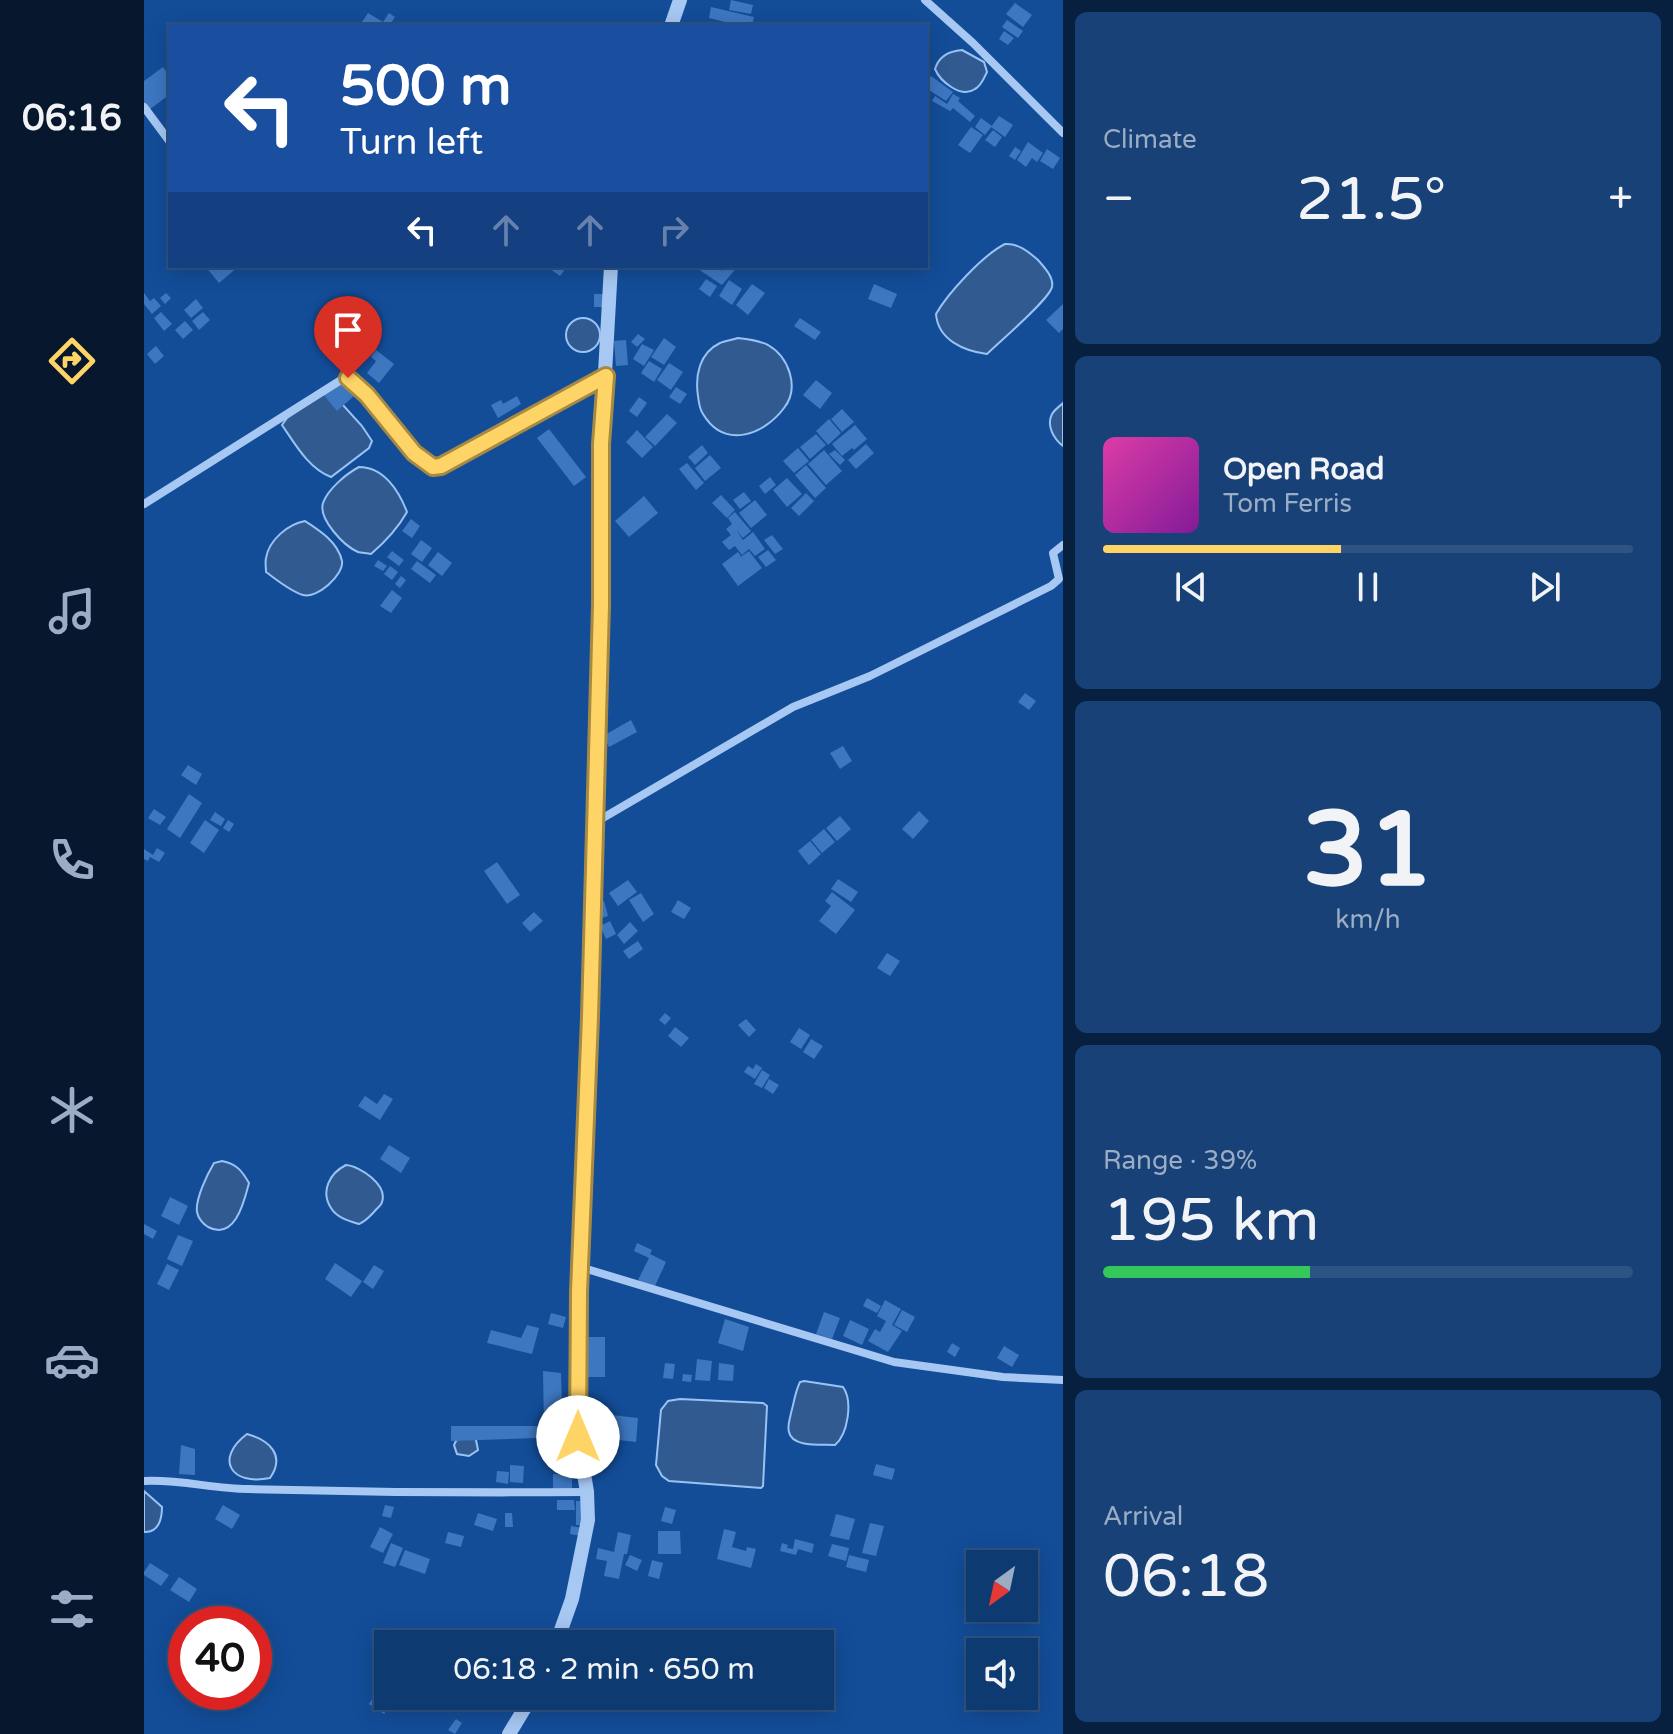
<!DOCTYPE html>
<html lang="en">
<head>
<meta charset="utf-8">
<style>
  :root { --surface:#0e3a72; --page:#174177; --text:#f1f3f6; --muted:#9badc4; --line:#2e5484; --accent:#ffd467 }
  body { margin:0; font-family:"Varela Round",sans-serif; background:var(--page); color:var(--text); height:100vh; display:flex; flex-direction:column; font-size:30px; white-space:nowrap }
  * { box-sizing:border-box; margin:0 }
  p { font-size:26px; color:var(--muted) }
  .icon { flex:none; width:44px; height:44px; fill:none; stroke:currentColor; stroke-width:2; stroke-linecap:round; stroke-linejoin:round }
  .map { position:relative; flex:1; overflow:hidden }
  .panel { display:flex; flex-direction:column; gap:12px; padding:12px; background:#08203f; width:610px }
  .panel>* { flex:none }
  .hud { position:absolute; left:24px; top:24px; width:760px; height:244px; border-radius:0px; box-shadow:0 4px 20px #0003,0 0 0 2px var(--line); background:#1a4fa0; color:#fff; overflow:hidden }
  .needle { width:52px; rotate:213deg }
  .tools { position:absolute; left:822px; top:1550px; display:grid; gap:16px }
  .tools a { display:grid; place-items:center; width:72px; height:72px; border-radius:0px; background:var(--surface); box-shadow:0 4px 20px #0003,0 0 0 2px var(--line); font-size:40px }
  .speed { position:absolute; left:24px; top:1606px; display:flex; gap:16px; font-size:40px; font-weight:700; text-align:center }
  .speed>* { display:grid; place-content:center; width:104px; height:104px; border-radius:50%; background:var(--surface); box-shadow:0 4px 20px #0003,0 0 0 2px var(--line); line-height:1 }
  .speed .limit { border:12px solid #d22; background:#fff; color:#111 }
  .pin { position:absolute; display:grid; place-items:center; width:68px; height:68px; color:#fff; margin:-82px -34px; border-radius:50% 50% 50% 0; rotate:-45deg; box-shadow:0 0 8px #0007 }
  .pin .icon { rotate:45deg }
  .me { position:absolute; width:88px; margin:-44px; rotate:0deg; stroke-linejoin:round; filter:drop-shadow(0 0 6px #0008) }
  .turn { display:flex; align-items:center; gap:28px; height:168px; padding:0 40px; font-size:36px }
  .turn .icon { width:104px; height:104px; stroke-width:2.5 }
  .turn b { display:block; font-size:56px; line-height:68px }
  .lanes { display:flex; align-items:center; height:76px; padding:0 40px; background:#0003; justify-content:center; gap:40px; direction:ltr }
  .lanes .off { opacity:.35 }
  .big { font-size:60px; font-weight:600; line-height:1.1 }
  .panel .card { flex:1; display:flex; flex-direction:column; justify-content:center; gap:12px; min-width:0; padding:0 28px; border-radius:12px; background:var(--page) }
  .panel .dial { align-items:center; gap:0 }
  .dial b { font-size:104px; line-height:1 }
  .song { display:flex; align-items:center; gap:24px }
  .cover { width:96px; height:96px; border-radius:12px; background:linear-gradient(135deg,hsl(320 70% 55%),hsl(290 70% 35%)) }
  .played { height:8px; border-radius:4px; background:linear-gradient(90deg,var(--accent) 45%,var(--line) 45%) }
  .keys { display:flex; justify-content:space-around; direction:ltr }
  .heat { display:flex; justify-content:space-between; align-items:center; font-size:44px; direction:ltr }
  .charge { height:12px; border-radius:6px; background:linear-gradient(90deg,#34c759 39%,var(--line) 0) }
  .trip { position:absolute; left:230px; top:1630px; width:460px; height:80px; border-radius:0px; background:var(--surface); box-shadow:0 4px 20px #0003,0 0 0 2px var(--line); font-weight:600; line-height:80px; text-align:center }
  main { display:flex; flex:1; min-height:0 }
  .menu { display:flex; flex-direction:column; width:144px; justify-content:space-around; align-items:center; background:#06172e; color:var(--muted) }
  .menu .icon { width:56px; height:56px }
  .menu .current { color:var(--accent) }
  .menu b { font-size:36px; color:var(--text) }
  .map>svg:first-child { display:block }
  .water { fill:#315a91; stroke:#98c3f6; stroke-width:2 }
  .building { fill:#3d77c0 }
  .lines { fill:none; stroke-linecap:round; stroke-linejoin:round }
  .minor { stroke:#a6c8f3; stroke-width:8 }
  .tertiary { stroke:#a6c8f3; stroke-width:14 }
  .route-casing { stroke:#a68a43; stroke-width:20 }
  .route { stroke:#ffd467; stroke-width:14 }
</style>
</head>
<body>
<main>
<nav class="menu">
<b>06:16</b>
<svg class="icon current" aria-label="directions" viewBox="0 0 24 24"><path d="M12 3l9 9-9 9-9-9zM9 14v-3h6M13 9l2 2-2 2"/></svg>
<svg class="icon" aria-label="music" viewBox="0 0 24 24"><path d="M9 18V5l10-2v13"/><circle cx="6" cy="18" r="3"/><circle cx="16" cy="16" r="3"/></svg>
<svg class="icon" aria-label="phone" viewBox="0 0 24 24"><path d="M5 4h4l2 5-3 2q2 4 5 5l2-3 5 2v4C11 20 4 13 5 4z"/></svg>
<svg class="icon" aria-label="climate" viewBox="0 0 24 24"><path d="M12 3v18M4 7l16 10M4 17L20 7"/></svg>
<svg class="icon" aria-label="car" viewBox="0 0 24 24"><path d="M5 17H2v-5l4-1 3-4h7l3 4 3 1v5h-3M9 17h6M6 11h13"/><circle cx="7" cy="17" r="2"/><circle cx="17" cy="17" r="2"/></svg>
<svg class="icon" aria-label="filters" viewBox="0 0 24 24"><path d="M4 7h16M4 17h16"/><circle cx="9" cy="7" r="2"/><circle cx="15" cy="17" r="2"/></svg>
</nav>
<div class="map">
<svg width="919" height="1734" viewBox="0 0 919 1734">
  <rect width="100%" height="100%" fill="#134d98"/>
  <path class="water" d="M 818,50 L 840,62 L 843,72 C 840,78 837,86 831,89 C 817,99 796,81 791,69 C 795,56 805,51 818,50 Z
    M 861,244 C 874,243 885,252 894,260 C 900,267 910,277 908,287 C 905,300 855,342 843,354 C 820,351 794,340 792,314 C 804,293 839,255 861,244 Z
    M422 335a17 17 0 1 1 34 0a17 17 0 1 1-34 0Z
    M 594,338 C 604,339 614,340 624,345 C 645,357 656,388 640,408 C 619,436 580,449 559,414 C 555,408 555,402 554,396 C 551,376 555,353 576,343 C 581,341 588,340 594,338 Z
    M 179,394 L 189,394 L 218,426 L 228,441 L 225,448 L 187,477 C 165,469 151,444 138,425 L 143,418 Z
    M 919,403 L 919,446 C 910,439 902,426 908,414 C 911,409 915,407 919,403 Z
    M 215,467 C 240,467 255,491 263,512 C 254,528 241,542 227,554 C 223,553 218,553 214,552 C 200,546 174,519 179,503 C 184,489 202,474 215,467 Z
    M 161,521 C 175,530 194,542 198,561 C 200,575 173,599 159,595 C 146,591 133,580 122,572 C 122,567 121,562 122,558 C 125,540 144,524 161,521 Z
    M 78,1161 C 93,1164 98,1171 105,1183 C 100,1202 91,1241 64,1227 C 59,1224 54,1218 53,1212 C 51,1199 64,1173 70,1163 Z
    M 202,1165 C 216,1166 244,1185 238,1202 C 237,1206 232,1209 230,1212 C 225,1217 222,1221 215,1224 C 205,1221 193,1218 187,1208 C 176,1191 186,1173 202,1165 Z
    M 660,1381 L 699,1387 C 709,1401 704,1434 691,1445 C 679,1444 648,1448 645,1432 C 643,1426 646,1419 647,1413 C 650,1403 651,1392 656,1382 Z
    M 536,1399 L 619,1403 L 623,1406 L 619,1486 L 617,1488 L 525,1481 L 518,1476 L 512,1465 L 517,1410 L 524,1401 Z
    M 103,1434 C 125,1440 142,1455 126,1478 C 87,1486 70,1459 103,1434 Z
    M 327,1436 L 332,1440 L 334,1450 L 325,1456 L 313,1454 L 310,1445 L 313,1439 Z
    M 0,1491 L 18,1507 C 18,1518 15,1533 0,1532 Z"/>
  <path class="building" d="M 587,0 L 609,5 L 607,14 L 585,10 Z
    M 871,3 L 888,15 L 879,27 L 862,14 Z
    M 567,7 L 610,17 L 608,26 L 597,26 L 565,18 Z
    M 224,13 L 239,22 L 245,13 L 251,17 L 245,26 L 224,26 L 218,22 Z
    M 863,20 L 879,31 L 874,38 L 858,27 Z
    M 860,31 L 870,38 L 864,45 L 855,39 Z
    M 19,67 L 26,77 L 26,94 L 5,110 L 0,103 L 0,81 Z
    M 787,76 L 809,92 L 802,101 L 782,88 L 782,83 Z
    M 809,94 L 816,98 L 814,101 L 831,116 L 826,122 L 809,108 L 806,111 L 788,101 L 791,96 L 803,104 Z
    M 855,116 L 869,125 L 861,137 L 847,127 Z
    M 837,118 L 848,126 L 841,135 L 831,127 Z
    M 827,127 L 839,135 L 826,153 L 814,145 Z
    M 849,130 L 858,137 L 851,147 L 841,140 Z
    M 884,142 L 899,153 L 893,162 L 888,158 L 882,167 L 873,160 Z
    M 871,147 L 877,151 L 871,160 L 865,156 Z
    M 903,149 L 916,158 L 909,169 L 896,161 Z
    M 61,266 L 95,266 L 75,283 Z
    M 402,266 L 419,266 L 422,268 L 416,276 Z
    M 556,266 L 579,266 L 577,270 L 578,271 L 581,266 L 594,266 L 578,285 L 554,269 Z
    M 562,279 L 573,286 L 566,297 L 555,289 Z
    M 585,280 L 598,289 L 588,305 L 575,296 Z
    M 608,284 L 621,293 L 604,315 L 592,305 Z
    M 730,284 L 753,294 L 747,308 L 724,299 Z
    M 0,293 L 6,301 L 10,298 L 17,306 L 8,314 L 0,304 Z
    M 22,293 L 27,298 L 21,304 L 16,298 Z
    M 450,294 L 460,294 L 460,307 L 450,307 Z
    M 52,299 L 59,308 L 47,318 L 40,310 Z
    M 919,304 L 919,329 L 915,333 L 902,320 Z
    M 17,312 L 28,324 L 20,331 L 10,318 Z
    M 59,312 L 66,320 L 55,330 L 48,321 Z
    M 656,318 L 677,332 L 671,340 L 650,326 Z
    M 41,321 L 49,330 L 39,339 L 31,330 Z
    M 494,334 L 501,339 L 493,347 L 487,342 Z
    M 520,338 L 532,347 L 520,365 L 507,357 Z
    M 482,340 L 484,365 L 472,366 L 470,341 Z
    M 498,344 L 510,350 L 500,366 L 489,359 Z
    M 12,346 L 20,356 L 11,364 L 3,354 Z
    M 232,350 L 250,364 L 235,383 L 223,373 L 232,361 L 227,357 Z
    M 505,361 L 518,369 L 510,382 L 497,373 Z
    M 525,363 L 539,372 L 527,390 L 513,380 Z
    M 197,380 L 210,396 L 193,411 L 179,394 Z
    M 672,380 L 688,393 L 676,409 L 659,395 Z
    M 532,387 L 543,394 L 536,404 L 525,397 Z
    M 373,396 L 377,404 L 354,418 L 347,405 L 357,400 L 359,404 Z
    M 495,397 L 503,403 L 493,417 L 485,411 Z
    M 698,409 L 710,422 L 698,432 L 687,419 Z
    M 523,414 L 533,423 L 511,446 L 501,437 Z
    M 685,419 L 697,433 L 684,445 L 672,431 Z
    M 711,425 L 723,439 L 710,450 L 708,448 L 698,456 L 688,444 Z
    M 405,429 L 442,477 L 430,486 L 393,438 Z
    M 493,430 L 509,447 L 498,458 L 482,442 Z
    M 672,434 L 682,445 L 666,459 L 656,447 Z
    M 722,444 L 730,453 L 712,469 L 704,460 Z
    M 558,445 L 564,453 L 551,465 L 544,457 Z
    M 654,448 L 665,461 L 650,473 L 639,461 Z
    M 680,450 L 698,471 L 682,485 L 664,464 Z
    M 691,450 L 701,460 L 696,465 L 685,454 Z
    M 566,455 L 577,468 L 561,481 L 551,468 Z
    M 543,463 L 560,483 L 552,490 L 535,469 Z
    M 662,465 L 682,488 L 671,498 L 651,475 Z
    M 626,477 L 632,485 L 621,494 L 615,486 Z
    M 643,478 L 658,494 L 643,507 L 629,490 Z
    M 600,492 L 607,501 L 596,509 L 589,500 Z
    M 662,493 L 670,501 L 655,516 L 647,508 Z
    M 577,495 L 591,510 L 583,518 L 568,503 Z
    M 500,496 L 514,513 L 485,537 L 471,521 Z
    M 611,500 L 623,515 L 607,528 L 595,513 Z
    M 591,512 L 607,531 L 599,538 L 592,530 L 599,540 L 609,532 L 621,549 L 611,556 L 605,549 L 598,555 L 591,546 L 585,550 L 578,542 L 587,535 L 582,529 L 588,524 L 584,518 Z
    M 267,519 L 276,526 L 268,538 L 258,531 Z
    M 628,535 L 639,549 L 631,554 L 620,540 Z
    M 277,540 L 288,548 L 278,562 L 267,554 Z
    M 624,550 L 632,560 L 622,567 L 614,557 Z
    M 248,551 L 260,560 L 255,566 L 243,557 Z
    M 605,551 L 618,568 L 594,586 L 578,564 L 594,552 L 597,556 L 595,558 Z
    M 294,552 L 308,563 L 298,576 L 284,565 Z
    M 234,560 L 243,566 L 239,571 L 230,566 Z
    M 273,561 L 292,575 L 286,583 L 267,569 Z
    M 246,566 L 254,572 L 248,580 L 240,574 Z
    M 257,576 L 262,580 L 256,588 L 251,584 Z
    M 248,590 L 258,598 L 247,613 L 236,606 Z
    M 881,693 L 892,701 L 885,710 L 874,702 Z
    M 487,720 L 493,732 L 465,747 L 459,736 Z
    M 699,746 L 708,761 L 696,769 L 686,753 Z
    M 44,765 L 58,774 L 52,785 L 37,775 Z
    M 45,794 L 58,803 L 36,838 L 23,829 Z
    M 10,809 L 22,817 L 16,825 L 4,818 Z
    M 775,811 L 785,821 L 769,839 L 758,829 Z
    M 71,812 L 81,819 L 77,826 L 66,820 Z
    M 696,816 L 707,829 L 693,841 L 682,828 Z
    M 61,820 L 75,830 L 60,853 L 46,843 Z
    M 84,820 L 90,824 L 85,832 L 79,828 Z
    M 680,829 L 691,842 L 678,853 L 667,840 Z
    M 666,841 L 677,854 L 665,865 L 654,851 Z
    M 13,848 L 21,853 L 15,862 L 6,857 L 4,861 L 0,859 L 0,849 L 9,855 Z
    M 353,862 L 376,895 L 363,904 L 340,871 Z
    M 694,879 L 714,892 L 707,902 L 687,889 Z
    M 484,880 L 493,892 L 474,906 L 465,893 Z
    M 688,892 L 711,910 L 692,934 L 675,921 L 687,906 L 681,901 Z
    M 497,893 L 510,914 L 499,922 L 485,900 Z
    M 534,900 L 547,908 L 540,919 L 527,912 Z
    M 460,901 L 464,916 L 455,919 L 451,903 Z
    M 390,912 L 399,921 L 386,932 L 378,923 Z
    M 466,921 L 472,934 L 462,939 L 456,926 Z
    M 486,922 L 494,931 L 480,944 L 473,935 Z
    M 494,941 L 499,949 L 485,959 L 479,951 Z
    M 743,953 L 756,961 L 746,976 L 733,968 Z
    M 521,1013 L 527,1018 L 521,1025 L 515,1020 Z
    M 602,1019 L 612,1030 L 605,1037 L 594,1025 Z
    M 531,1027 L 545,1038 L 537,1047 L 524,1036 Z
    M 655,1028 L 666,1035 L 657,1049 L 646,1042 Z
    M 667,1039 L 679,1046 L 670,1059 L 659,1052 Z
    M 612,1064 L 618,1068 L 611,1079 L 600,1072 L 604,1066 L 609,1069 Z
    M 618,1070 L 626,1075 L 618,1088 L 610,1084 Z
    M 625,1079 L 635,1085 L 629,1094 L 620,1088 Z
    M 240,1094 L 249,1099 L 236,1120 L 214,1106 L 221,1096 L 233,1104 Z
    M 245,1145 L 266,1158 L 257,1173 L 236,1159 Z
    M 26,1197 L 44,1206 L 35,1225 L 17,1216 Z
    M 0,1224 L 13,1231 L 9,1239 L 0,1234 Z
    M 34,1235 L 49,1241 L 38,1266 L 23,1259 Z
    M 493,1243 L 508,1250 L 506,1254 L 522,1262 L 510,1288 L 494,1280 L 505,1258 L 490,1251 Z
    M 191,1263 L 218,1281 L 207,1297 L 181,1279 Z
    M 23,1264 L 35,1270 L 25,1290 L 13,1284 Z
    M 230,1265 L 240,1271 L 229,1289 L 219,1282 Z
    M 723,1298 L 737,1306 L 733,1313 L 719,1306 Z
    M 741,1300 L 757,1309 L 748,1325 L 758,1331 L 744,1352 L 724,1341 L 731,1329 L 736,1332 L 742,1321 L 733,1316 Z
    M 758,1310 L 771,1317 L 763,1332 L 750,1325 Z
    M 680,1312 L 696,1318 L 688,1339 L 672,1334 Z
    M 407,1313 L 422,1317 L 419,1328 L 404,1324 Z
    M 581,1319 L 605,1327 L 599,1351 L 574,1343 Z
    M 706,1320 L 725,1329 L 718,1345 L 699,1336 Z
    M 383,1325 L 395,1328 L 388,1354 L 343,1343 L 347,1330 L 377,1338 Z
    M 435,1337 L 461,1337 L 461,1377 L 436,1377 Z
    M 808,1343 L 816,1348 L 811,1357 L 803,1352 Z
    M 860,1346 L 875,1355 L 868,1367 L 853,1358 Z
    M 553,1359 L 568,1361 L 566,1381 L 551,1380 Z
    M 521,1363 L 531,1364 L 529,1379 L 519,1378 Z
    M 575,1363 L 590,1365 L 589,1381 L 574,1380 Z
    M 399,1371 L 417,1373 L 419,1437 L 307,1441 L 307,1426 L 400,1426 Z
    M 539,1374 L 548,1375 L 547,1382 L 538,1381 Z
    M 448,1410 L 467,1413 L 465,1429 L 445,1427 Z
    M 468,1415 L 494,1418 L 492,1442 L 466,1439 Z
    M 37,1445 L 51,1449 L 51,1475 L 35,1474 Z
    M 732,1464 L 751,1469 L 748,1480 L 729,1475 Z
    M 366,1465 L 380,1466 L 379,1483 L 366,1482 Z
    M 353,1471 L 365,1472 L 364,1484 L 352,1482 Z
    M 409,1474 L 428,1474 L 428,1489 L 409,1489 Z
    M 413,1500 L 430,1500 L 431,1510 L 413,1510 Z
    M 432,1501 L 441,1501 L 441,1525 L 432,1525 Z
    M 79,1505 L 96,1515 L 88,1529 L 71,1519 Z
    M 241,1505 L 250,1507 L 247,1518 L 238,1516 Z
    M 521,1507 L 532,1510 L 528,1524 L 517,1521 Z
    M 334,1513 L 353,1519 L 349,1531 L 330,1525 Z
    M 361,1513 L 368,1513 L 369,1527 L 361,1527 Z
    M 692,1514 L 711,1519 L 705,1540 L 686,1536 Z
    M 726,1523 L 740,1526 L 732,1556 L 718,1553 Z
    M 427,1526 L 439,1528 L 438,1536 L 426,1534 Z
    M 236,1527 L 249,1534 L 239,1553 L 226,1547 Z
    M 580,1529 L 592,1532 L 588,1547 L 602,1551 L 603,1547 L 612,1549 L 607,1568 L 573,1559 Z
    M 514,1531 L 536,1531 L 537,1554 L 514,1554 Z
    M 304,1532 L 320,1536 L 317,1547 L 301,1543 Z
    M 474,1532 L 487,1535 L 483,1554 L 480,1554 L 475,1579 L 460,1576 L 463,1561 L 452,1559 L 454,1548 L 470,1552 Z
    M 651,1539 L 670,1544 L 668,1553 L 654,1549 L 652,1555 L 636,1551 L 638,1543 L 644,1545 L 643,1548 L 649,1549 Z
    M 247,1543 L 259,1548 L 251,1567 L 239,1563 Z
    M 688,1544 L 705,1548 L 702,1561 L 684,1556 Z
    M 261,1550 L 286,1559 L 281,1574 L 255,1565 Z
    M 486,1555 L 498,1560 L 493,1571 L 481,1565 Z
    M 705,1555 L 725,1560 L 722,1572 L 702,1567 Z
    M 508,1560 L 519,1563 L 515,1579 L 504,1576 Z
    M 6,1563 L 25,1575 L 17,1586 L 0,1575 L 0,1572 Z
    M 35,1577 L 53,1589 L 45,1602 L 26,1590 Z
    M 244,1674 L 244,1696 L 252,1696 L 240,1714 L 225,1704 Z
    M 312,1719 L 318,1723 L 311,1734 L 304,1730 Z"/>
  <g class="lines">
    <path class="minor" d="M 781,0 L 829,43 L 919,133
      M 0,107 L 26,142
      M 0,504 L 197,380 L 204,378 L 223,395 L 270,453 L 289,467 L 297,466 L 461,376
      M 452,822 L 649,707 L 726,676 L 907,586 L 915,579 L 909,553 L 919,545
      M 436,1267 L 750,1362 L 859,1377 L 919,1380
      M 0,1481 C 36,1479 69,1489 104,1489 C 217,1492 330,1493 443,1492"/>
    <path class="tertiary" d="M 527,26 L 536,0
      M 412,1644 L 428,1599 L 444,1520 L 443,1492 L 434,1437 L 435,1292 L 446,1017 L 457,605 L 457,444 L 467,266
      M 365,1734 L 388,1696"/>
  </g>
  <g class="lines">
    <defs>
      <path id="route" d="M 204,378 L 223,395 L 270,453 L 289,467 L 297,466 L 462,376 L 457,444 L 457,605 L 446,1017 L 435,1292 L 434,1437"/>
    </defs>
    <use href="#route" class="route-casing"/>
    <use href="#route" class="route"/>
  </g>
</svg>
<div class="tools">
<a><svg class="needle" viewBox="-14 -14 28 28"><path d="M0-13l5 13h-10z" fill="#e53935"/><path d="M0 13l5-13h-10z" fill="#9badc4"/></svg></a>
<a><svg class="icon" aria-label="sound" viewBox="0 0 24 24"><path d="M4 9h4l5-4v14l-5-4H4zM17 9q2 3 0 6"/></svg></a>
</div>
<div class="speed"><div class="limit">40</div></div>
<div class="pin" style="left:204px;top:378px;background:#d93025"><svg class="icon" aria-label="arrive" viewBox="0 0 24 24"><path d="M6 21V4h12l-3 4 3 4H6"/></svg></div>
<svg class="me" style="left:434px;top:1437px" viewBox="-20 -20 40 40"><circle r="19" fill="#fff"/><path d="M0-13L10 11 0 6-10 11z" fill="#ffd467"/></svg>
<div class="trip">06:18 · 2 min · 650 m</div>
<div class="hud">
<div class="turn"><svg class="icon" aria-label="left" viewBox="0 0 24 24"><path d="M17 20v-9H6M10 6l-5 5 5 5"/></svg><div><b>500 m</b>Turn left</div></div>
<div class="lanes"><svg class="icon" aria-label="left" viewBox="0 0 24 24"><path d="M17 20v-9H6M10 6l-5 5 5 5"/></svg><svg class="icon off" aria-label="ahead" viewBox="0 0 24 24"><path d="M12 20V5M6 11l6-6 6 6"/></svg><svg class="icon off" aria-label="ahead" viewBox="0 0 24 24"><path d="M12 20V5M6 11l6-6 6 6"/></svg><svg class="icon off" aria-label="right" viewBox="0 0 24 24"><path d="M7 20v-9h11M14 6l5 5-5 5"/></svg></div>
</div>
</div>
<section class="panel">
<div class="card"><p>Climate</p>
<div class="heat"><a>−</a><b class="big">21.5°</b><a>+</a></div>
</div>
<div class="card">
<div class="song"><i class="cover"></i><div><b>Open Road</b><p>Tom Ferris</p></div></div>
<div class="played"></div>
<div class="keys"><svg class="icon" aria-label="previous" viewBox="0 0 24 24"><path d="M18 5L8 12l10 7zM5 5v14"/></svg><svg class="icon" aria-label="pause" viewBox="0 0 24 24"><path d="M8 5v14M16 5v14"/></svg><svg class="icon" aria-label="next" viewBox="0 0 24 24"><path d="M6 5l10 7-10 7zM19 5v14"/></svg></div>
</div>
<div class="card dial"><b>31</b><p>km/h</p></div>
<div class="card"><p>Range · 39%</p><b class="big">195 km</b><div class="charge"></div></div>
<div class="card"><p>Arrival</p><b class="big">06:18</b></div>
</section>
</main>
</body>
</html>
